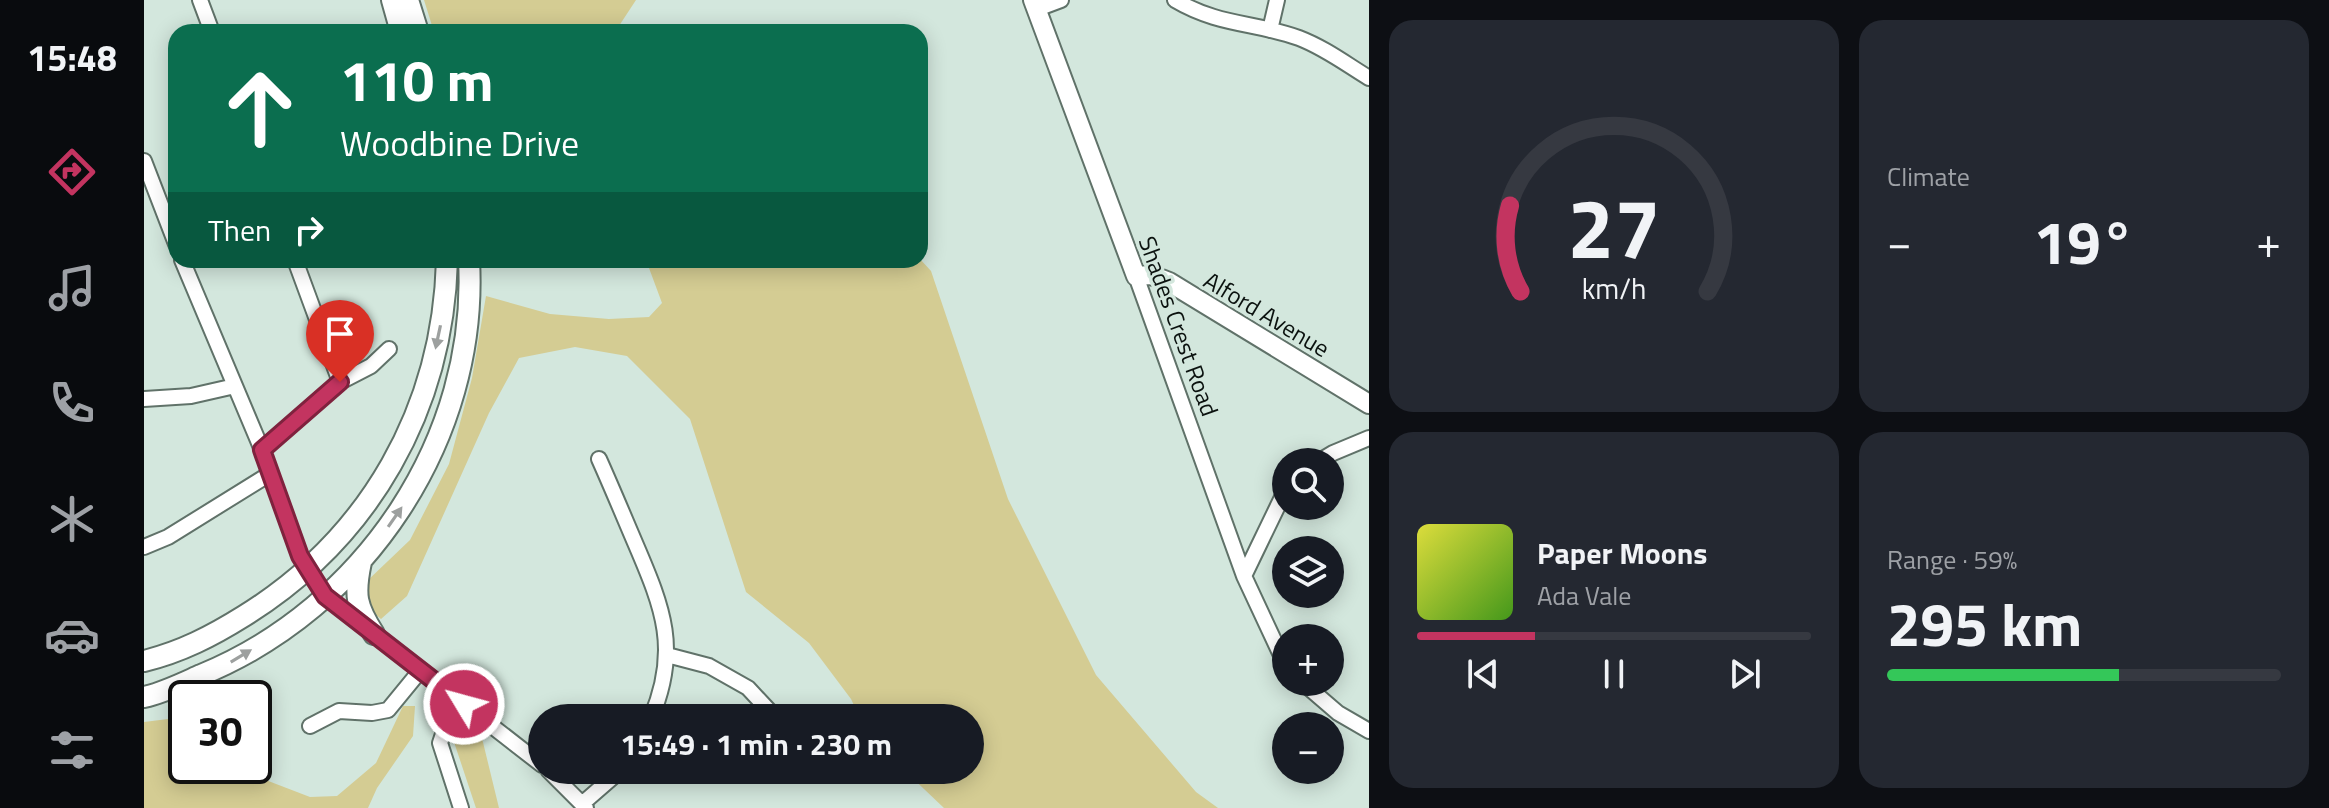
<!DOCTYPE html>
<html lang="en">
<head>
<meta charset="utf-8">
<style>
  :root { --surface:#171b24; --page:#242831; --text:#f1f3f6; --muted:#9ea1a6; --line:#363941; --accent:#c33460 }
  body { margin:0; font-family:"Titillium Web",sans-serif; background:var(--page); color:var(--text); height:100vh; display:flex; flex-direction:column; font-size:30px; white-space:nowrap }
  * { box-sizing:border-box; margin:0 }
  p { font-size:26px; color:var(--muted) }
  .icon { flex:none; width:44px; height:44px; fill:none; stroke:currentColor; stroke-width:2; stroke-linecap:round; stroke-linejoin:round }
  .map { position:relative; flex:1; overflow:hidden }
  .panel { display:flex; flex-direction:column; gap:20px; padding:20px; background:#0d0f14; width:960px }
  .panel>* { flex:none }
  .top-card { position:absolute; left:24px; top:24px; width:760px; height:244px; border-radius:24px; box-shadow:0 4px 20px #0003; background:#0b6e4f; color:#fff; overflow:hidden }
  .fabs { position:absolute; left:1128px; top:448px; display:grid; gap:16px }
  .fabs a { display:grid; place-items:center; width:72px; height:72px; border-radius:50%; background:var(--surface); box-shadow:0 4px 20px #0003; font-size:40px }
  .speed { position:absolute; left:24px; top:680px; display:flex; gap:16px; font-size:40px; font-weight:700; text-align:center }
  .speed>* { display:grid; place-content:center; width:104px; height:104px; border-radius:50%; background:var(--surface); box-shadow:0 4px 20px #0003; line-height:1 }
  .speed .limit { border:4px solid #111; border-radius:12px; background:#fff; color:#111 }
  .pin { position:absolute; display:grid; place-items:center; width:68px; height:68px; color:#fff; margin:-82px -34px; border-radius:50% 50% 50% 0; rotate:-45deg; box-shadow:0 0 8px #0007 }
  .pin .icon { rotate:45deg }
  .me { position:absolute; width:88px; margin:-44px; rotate:307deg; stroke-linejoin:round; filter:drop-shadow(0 0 6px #0008) }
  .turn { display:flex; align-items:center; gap:28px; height:168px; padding:0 40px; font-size:36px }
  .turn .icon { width:104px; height:104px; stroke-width:2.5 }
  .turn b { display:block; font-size:56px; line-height:68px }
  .then { display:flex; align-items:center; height:76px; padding:0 40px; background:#0003; gap:16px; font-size:30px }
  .big { font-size:60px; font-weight:700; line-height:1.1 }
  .panel .card { flex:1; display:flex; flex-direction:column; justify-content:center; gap:12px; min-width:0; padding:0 28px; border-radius:24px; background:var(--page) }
  .panel .dial { align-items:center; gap:0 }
  .dial svg { height:208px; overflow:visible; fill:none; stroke:var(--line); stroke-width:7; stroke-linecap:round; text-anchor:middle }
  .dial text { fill:var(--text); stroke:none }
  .song { display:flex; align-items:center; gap:24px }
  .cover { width:96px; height:96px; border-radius:12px; background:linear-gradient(135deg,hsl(60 70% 55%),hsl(100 70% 35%)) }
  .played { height:8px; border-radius:4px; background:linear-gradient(90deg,var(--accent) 30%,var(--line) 30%) }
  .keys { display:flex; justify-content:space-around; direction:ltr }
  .heat { display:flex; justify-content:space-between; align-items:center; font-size:44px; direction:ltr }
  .charge { height:12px; border-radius:6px; background:linear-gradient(90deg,#34c759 59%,var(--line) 0) }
  .panel .tiles { flex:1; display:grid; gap:20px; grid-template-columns:repeat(2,1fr) }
  .trip { position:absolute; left:384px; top:704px; width:456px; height:80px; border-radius:40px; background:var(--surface); box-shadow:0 4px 20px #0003; font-weight:700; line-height:80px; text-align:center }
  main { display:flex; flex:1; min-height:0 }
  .tabs { display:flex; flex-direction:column; width:144px; justify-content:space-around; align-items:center; background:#090b0e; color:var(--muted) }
  .tabs .icon { width:56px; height:56px }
  .tabs .current { color:var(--accent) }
  .tabs b { font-size:36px; color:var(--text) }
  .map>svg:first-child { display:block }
  .green { fill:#d4cc93 }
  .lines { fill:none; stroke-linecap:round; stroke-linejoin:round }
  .minor-casing { stroke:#607269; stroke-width:18 }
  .tertiary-casing { stroke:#607269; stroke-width:22 }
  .secondary-casing { stroke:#607269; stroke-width:24 }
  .minor { stroke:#fff; stroke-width:14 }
  .tertiary { stroke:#fff; stroke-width:18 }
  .secondary { stroke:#fff; stroke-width:20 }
  .oneway { fill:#9da09f }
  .route-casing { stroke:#7f223e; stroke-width:20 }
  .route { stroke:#c33460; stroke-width:14 }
  .labels { text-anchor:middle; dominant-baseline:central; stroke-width:7; stroke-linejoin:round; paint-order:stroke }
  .street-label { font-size:24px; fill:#0b120f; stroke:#d3e7dd }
</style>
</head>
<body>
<main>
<nav class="tabs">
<b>15:48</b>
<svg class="icon current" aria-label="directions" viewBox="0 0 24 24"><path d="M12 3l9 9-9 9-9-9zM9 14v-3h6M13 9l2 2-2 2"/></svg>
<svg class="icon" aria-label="music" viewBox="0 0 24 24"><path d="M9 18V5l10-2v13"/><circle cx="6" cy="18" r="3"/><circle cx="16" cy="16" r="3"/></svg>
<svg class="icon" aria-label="phone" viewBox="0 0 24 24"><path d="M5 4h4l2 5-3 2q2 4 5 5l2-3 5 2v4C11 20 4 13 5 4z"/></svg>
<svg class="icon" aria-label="climate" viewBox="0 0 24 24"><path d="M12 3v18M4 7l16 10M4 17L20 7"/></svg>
<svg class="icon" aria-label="car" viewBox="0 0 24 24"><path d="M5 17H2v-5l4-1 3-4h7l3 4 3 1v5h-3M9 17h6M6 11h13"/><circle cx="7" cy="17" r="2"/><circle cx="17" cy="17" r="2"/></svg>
<svg class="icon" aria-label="filters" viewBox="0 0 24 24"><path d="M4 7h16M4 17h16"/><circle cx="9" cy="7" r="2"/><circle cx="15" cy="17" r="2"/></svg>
</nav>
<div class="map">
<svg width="1225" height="808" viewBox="0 0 1225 808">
  <rect width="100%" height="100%" fill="#d3e7dd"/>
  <path class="green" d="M 280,0 L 492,0 L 471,32 L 290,32 Z
    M 776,259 L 787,271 L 864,499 L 952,675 L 1052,792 L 1074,808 L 800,808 L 760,770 L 826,770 L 826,718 L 716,718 L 707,699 L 665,643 L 602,592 L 546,419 L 483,356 L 431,347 L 375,358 L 345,413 L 263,596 L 237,619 L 225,609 L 222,582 L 266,540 L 305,464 L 328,378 L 342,296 L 406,314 L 465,319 L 505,317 L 518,303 L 502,260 Z
    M 259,706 L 271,706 L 269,736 L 233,788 L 224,808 L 0,808 L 0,722 L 40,717 L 42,766 L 85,766 L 166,797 L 193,796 L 232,763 Z
    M 336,730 L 355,808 L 332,808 L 310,742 L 317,731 Z"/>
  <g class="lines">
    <defs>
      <path id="minor" d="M 56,0 L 68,32
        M 1031,0 C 1075,26 1111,22 1155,38 C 1181,48 1202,64 1225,78
        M 893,9 L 917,0
        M 1126,30 L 1133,0
        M 0,161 L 32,244
        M 38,260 L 118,450 L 156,556 L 181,596 L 398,765
        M 151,260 L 196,382
        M 992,276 L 1100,576 L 1142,666
        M 0,399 L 47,396 L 91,386
        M 118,450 L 196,382 L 227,366 L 245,349
        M 455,459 C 468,488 480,517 492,545 C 519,608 536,650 507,718
        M 1174,462 L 1189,453 L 1225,438
        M 0,547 L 24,537 L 124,475
        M 1100,576 L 1142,489
        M 523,655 L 565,666 L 604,688 L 632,718
        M 1158,682 L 1194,713 L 1225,731
        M 166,726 L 195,711 L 228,713 L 244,710 L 276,671
        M 404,770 L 442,808
        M 439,803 L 477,770
        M 317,808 L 296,743 L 301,728 L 320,704"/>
      <path id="tertiary" d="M 889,0 L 992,276 L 1007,275 L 1025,282 L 1225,404"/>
      <path id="secondary" d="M 248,0 L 257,32
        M 264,0 L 274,32
        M 217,562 C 210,595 212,606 230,634
        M 0,661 C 37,652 68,636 100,616 C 226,538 299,409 303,260
        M 0,697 C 19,693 39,683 57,675 C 221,608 335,438 325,260"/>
    </defs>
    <use href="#minor" class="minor-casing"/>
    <use href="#tertiary" class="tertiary-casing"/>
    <use href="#secondary" class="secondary-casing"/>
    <use href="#minor" class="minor"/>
    <use href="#tertiary" class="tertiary"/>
    <use href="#secondary" class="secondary"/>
  </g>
  <defs><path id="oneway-solid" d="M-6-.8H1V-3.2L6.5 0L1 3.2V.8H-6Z" transform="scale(2)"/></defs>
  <g class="oneway">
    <use href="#oneway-solid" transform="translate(294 337) rotate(102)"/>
    <use href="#oneway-solid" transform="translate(251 517) rotate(-55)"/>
    <use href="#oneway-solid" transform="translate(97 656) rotate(-31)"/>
  </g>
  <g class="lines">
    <defs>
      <path id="route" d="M 196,382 L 118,450 L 156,556 L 181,596 L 320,704"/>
    </defs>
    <use href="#route" class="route-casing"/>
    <use href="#route" class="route"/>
  </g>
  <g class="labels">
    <g class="street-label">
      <text transform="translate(1123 314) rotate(31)">Alford Avenue</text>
      <text transform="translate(1035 326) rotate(70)">Shades Crest Road</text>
    </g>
  </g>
</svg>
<div class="fabs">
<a><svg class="icon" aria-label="search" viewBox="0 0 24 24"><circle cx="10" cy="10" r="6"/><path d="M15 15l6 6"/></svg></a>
<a><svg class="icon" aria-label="layers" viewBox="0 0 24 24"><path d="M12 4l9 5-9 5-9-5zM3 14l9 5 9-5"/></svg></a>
<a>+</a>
<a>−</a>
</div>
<div class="speed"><div class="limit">30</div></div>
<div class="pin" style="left:196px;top:382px;background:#d93025"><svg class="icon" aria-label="arrive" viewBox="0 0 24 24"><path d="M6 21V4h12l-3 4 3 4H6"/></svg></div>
<svg class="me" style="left:320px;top:704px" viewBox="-20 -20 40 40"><circle r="17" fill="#c33460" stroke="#fff" stroke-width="3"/><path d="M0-11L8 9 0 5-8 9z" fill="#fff"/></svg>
<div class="trip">15:49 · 1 min · 230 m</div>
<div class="top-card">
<div class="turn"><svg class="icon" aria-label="ahead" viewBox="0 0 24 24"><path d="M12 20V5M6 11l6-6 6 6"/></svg><div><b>110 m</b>Woodbine Drive</div></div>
<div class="then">Then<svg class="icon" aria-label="right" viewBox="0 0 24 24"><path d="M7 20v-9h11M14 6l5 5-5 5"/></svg></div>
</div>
</div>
<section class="panel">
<div class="tiles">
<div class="card dial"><svg viewBox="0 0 100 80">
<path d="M14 69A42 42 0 1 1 86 69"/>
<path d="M14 69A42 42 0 0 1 10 36" stroke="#c33460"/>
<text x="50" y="56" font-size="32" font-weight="700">27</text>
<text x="50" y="72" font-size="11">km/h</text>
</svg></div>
<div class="card"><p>Climate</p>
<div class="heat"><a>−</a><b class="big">19°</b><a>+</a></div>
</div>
<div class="card">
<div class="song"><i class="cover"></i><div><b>Paper Moons</b><p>Ada Vale</p></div></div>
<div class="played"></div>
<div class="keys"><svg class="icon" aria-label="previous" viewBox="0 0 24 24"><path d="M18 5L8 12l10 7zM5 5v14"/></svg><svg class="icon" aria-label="pause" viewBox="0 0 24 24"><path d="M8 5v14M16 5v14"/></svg><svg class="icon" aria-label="next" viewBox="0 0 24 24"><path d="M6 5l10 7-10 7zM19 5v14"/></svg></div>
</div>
<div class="card"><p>Range · 59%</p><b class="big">295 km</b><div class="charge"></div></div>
</div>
</section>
</main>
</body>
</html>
